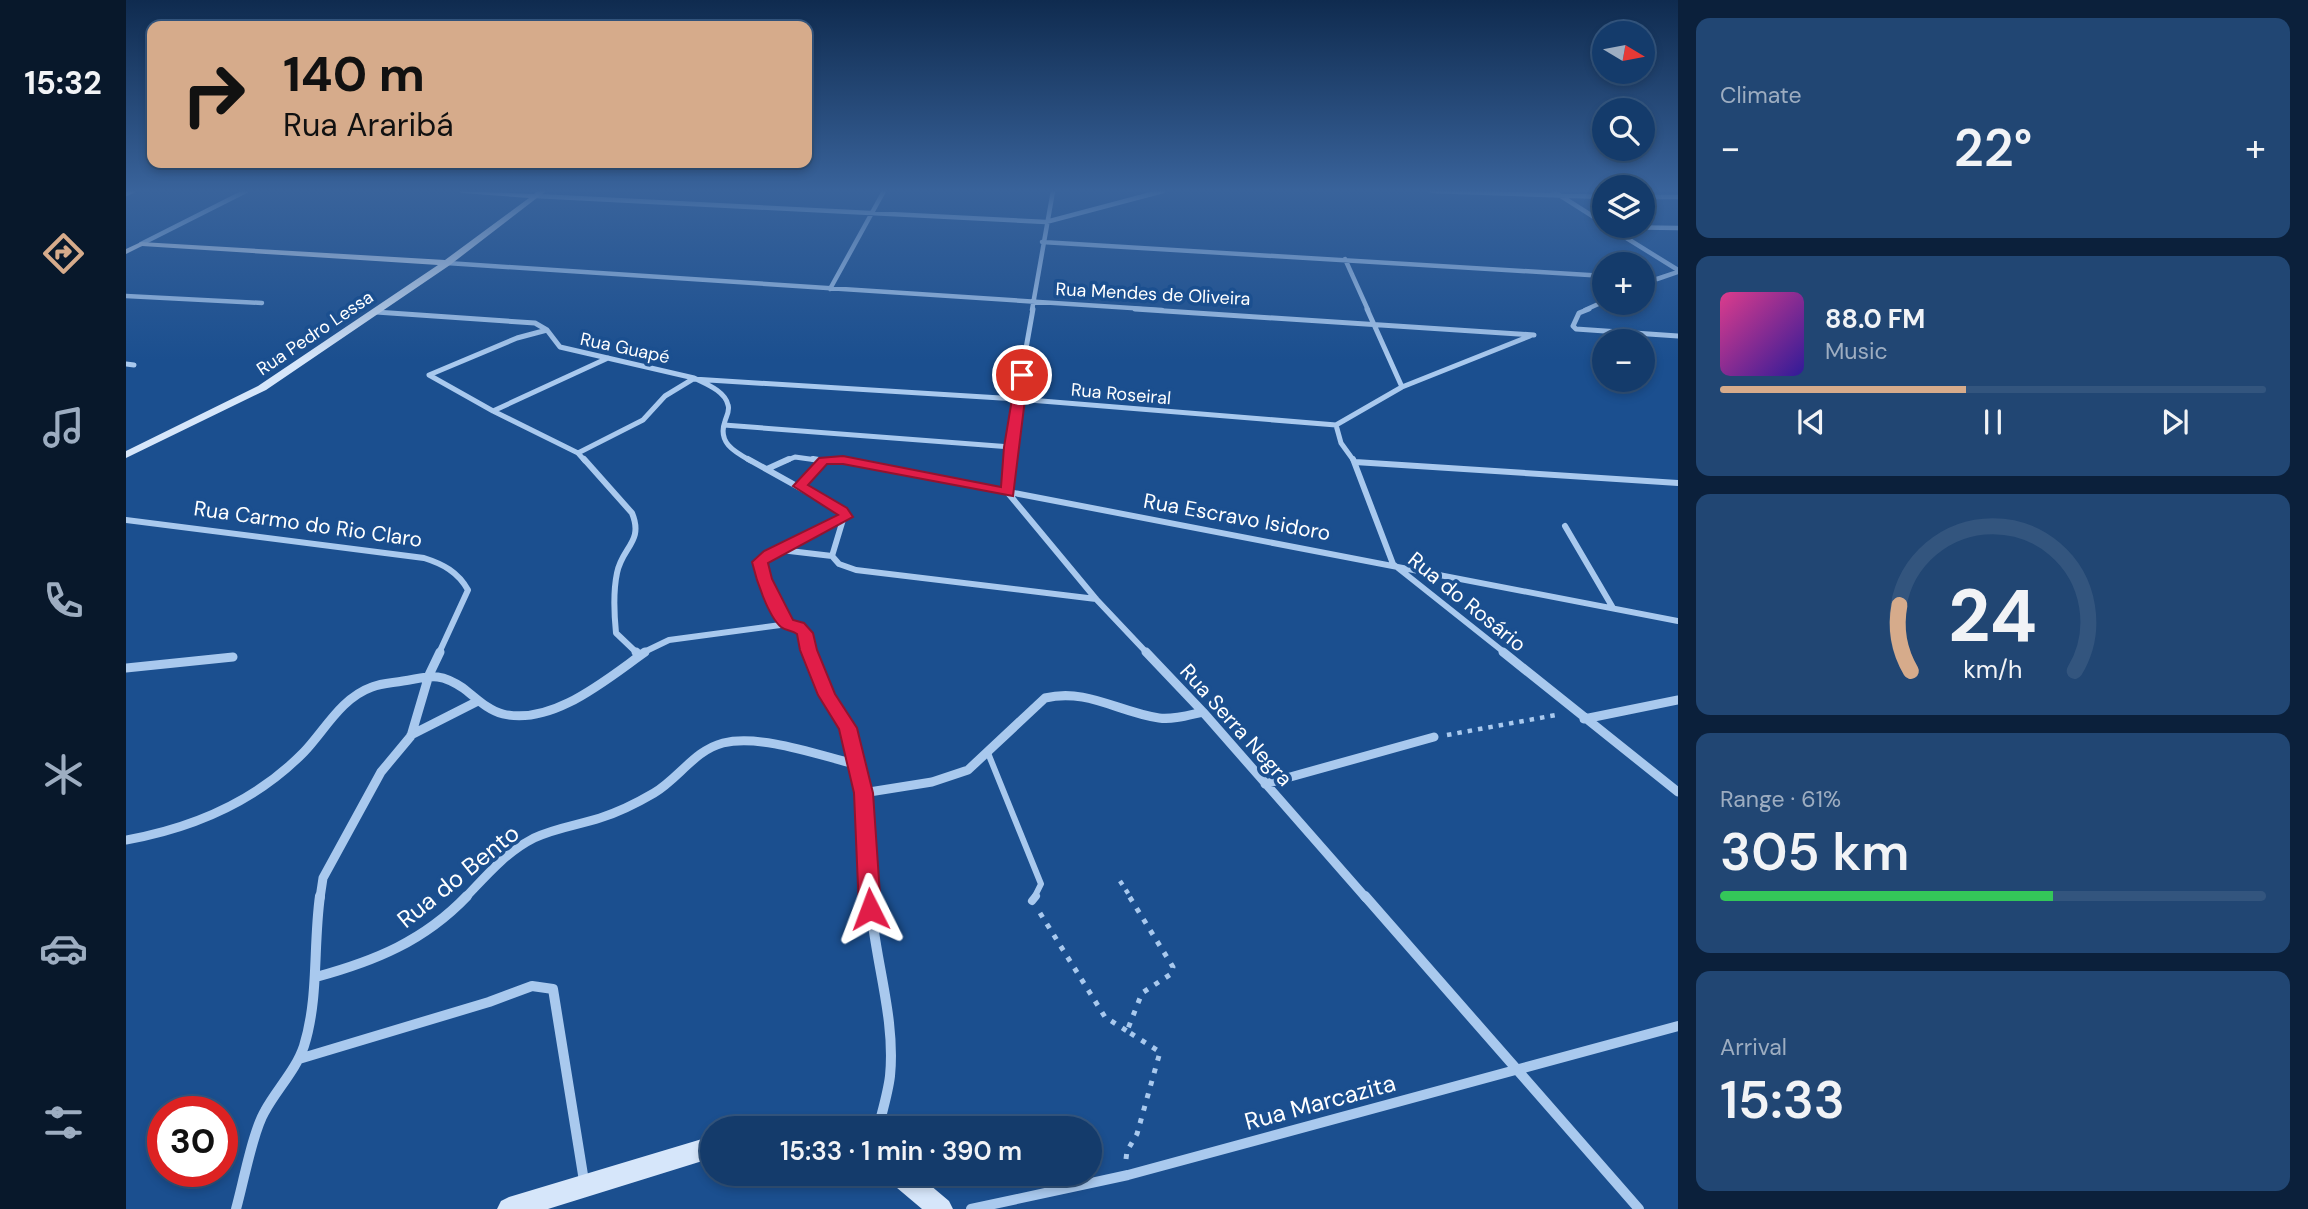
<!DOCTYPE html>
<html lang="en">
<head>
<meta charset="utf-8">
<style>
  :root { --surface:#143b6b; --page:#214673; --text:#f1f3f6; --muted:#9dadc1; --line:#33557e; --accent:#d6ab8b }
  body { margin:0; font-family:"DM Sans",sans-serif; background:var(--page); color:var(--text); height:100vh; display:flex; flex-direction:column; font-size:26px; white-space:nowrap }
  * { box-sizing:border-box; margin:0 }
  p { font-size:23px; color:var(--muted) }
  .icon { flex:none; width:38px; height:38px; fill:none; stroke:currentColor; stroke-width:2; stroke-linecap:round; stroke-linejoin:round }
  .map { position:relative; flex:1; overflow:hidden }
  .side { display:flex; flex-direction:column; gap:18px; padding:18px; background:#0b203b; width:630px }
  .side>* { flex:none }
  .banner { position:absolute; left:21px; top:21px; width:665px; height:147px; border-radius:14px; box-shadow:0 4px 10px #0003,0 0 0 2px var(--line); background:#d6ab8b; color:#111; overflow:hidden }
  .needle { width:46px; rotate:100deg }
  .controls { position:absolute; left:1466px; top:21px; display:grid; gap:14px }
  .controls a { display:grid; place-items:center; width:63px; height:63px; border-radius:50%; background:var(--surface); box-shadow:0 4px 10px #0003,0 0 0 2px var(--line); font-size:35px }
  .speed { position:absolute; left:21px; top:1096px; display:flex; gap:14px; font-size:35px; font-weight:700; text-align:center }
  .speed>* { display:grid; place-content:center; width:91px; height:91px; border-radius:50%; background:var(--surface); box-shadow:0 4px 10px #0003,0 0 0 2px var(--line); line-height:1 }
  .speed .limit { border:10px solid #d22; background:#fff; color:#111 }
  .pin { position:absolute; display:grid; place-items:center; width:60px; height:60px; color:#fff; margin:-30px; border:4px solid #fff; border-radius:50%; box-shadow:0 2px 7px #0007 }
  .me { position:absolute; width:77px; margin:-38px; rotate:357deg; stroke-linejoin:round; filter:drop-shadow(0 0 5px #0008) }
  .turn { display:flex; align-items:center; gap:24px; height:147px; padding:0 21px; font-size:32px }
  .turn .icon { width:91px; height:91px; stroke-width:2.5 }
  .turn b { display:block; font-size:49px; line-height:60px }
  .big { font-size:52px; font-weight:600; line-height:1.1 }
  .side .card { flex:1; display:flex; flex-direction:column; justify-content:center; gap:10px; min-width:0; padding:0 24px; border-radius:14px; background:var(--page) }
  .side .dial { align-items:center; gap:0 }
  .dial svg { height:182px; overflow:visible; fill:none; stroke:var(--line); stroke-width:7; stroke-linecap:round; text-anchor:middle }
  .dial text { fill:var(--text); stroke:none }
  .song { display:flex; align-items:center; gap:21px }
  .cover { width:84px; height:84px; border-radius:10px; background:linear-gradient(135deg,hsl(330 70% 55%),hsl(250 70% 35%)) }
  .played { height:7px; border-radius:4px; background:linear-gradient(90deg,var(--accent) 45%,var(--line) 45%) }
  .keys { display:flex; justify-content:space-around; direction:ltr }
  .heat { display:flex; justify-content:space-between; align-items:center; font-size:38px; direction:ltr }
  .charge { height:10px; border-radius:5px; background:linear-gradient(90deg,#34c759 61%,var(--line) 0) }
  .trip { position:absolute; left:574px; top:1116px; width:402px; height:70px; border-radius:35px; background:var(--surface); box-shadow:0 4px 10px #0003,0 0 0 2px var(--line); font-weight:600; line-height:70px; text-align:center }
  main { display:flex; flex:1; min-height:0 }
  .menu { display:flex; flex-direction:column; width:126px; justify-content:space-around; align-items:center; background:#08182b; color:var(--muted) }
  .menu .icon { width:49px; height:49px }
  .menu .selected { color:var(--accent) }
  .menu b { font-size:32px; color:var(--text) }
  .map>svg:first-child { display:block }
  .lines { fill:none; stroke-linecap:round; stroke-linejoin:round }
  .path-far1 { stroke:#a9c9ee; stroke-width:4.5; stroke-dasharray:4.5 6; stroke-linecap:butt }
  .path { stroke:#a9c9ee; stroke-width:5; stroke-dasharray:5 8; stroke-linecap:butt }
  .lane-far1 { stroke:#a9c9ee; stroke-width:6 }
  .lane { stroke:#a9c9ee; stroke-width:8 }
  .street-far4 { stroke:#a9c9ee; stroke-width:4.5 }
  .street-far3 { stroke:#a9c9ee; stroke-width:5 }
  .street-far2 { stroke:#a9c9ee; stroke-width:6 }
  .street-far1 { stroke:#a9c9ee; stroke-width:9 }
  .street { stroke:#a9c9ee; stroke-width:10 }
  .secondary { fill:#d6e6fa; fill-rule:evenodd }
  .route { fill:#e11d48; stroke:#92132f; stroke-width:2 }
  .labels { text-anchor:middle; dominant-baseline:central; stroke-width:7; stroke-linejoin:round; paint-order:stroke }
  .far-street-label { font-size:18px; fill:#fff; stroke:#1b4f8f }
  .street-label { font-size:21px; fill:#fff; stroke:#1b4f8f }
  .near-street-label { font-size:24px; fill:#fff; stroke:#1b4f8f }
</style>
</head>
<body>
<main>
<nav class="menu">
<b>15:32</b>
<svg class="icon selected" aria-label="directions" viewBox="0 0 24 24"><path d="M12 3l9 9-9 9-9-9zM9 14v-3h6M13 9l2 2-2 2"/></svg>
<svg class="icon" aria-label="music" viewBox="0 0 24 24"><path d="M9 18V5l10-2v13"/><circle cx="6" cy="18" r="3"/><circle cx="16" cy="16" r="3"/></svg>
<svg class="icon" aria-label="phone" viewBox="0 0 24 24"><path d="M5 4h4l2 5-3 2q2 4 5 5l2-3 5 2v4C11 20 4 13 5 4z"/></svg>
<svg class="icon" aria-label="climate" viewBox="0 0 24 24"><path d="M12 3v18M4 7l16 10M4 17L20 7"/></svg>
<svg class="icon" aria-label="car" viewBox="0 0 24 24"><path d="M5 17H2v-5l4-1 3-4h7l3 4 3 1v5h-3M9 17h6M6 11h13"/><circle cx="7" cy="17" r="2"/><circle cx="17" cy="17" r="2"/></svg>
<svg class="icon" aria-label="filters" viewBox="0 0 24 24"><path d="M4 7h16M4 17h16"/><circle cx="9" cy="7" r="2"/><circle cx="15" cy="17" r="2"/></svg>
</nav>
<div class="map">
<svg width="1552" height="1209" viewBox="0 0 1552 1209">
  <rect width="100%" height="100%" fill="#1b4f8f"/>
  <g class="lines">
    <path class="path-far1" d="M 1321,735 L 1430,715
      M 994,881 L 1005,898"/>
    <path class="path" d="M 914,913 L 979,1017 L 1001,1031
      M 1000,1159 L 1001,1151 L 1011,1134 L 1034,1052 L 1001,1031 L 1016,993 L 1045,974 L 1047,967 L 1003,896"/>
    <path class="lane-far1" d="M 862,753 L 915,884 L 908,898"/>
    <path class="lane" d="M 906,901 L 910,896"/>
    <path class="street-far4" d="M 1306,191 L 1479,197
      M 1427,191 L 1479,224
      M 0,194 L 7,191
      M 410,196 L 920,222 L 1037,191
      M 1517,197 L 1552,197
      M 1481,226 L 1552,270
      M 1484,227 L 1552,228
      M 916,242 L 1479,276
      M 15,244 L 120,191
      M 1219,259 L 1242,310
      M 321,263 L 1036,310
      M 1517,278 L 1531,279 L 1552,272
      M 704,289 L 758,191
      M 0,296 L 136,303
      M 906,310 L 927,191
      M 1459,310 L 1479,301"/>
    <path class="street-far3" d="M 1009,309 L 1408,335
      M 1241,309 L 1276,387
      M 1463,309 L 1453,313 L 1447,326 L 1450,329 L 1552,336
      M 250,312 L 409,323 L 421,330 L 434,347 L 568,378 C 580,384 599,391 602,405 C 604,410 601,415 599,421 C 591,443 609,452 625,461
      M 421,330 L 391,338 L 303,375 L 367,411 L 452,453 L 459,461
      M 0,364 L 8,365
      M 367,411 L 482,358
      M 598,425 L 885,447
      M 452,453 L 517,420 L 539,396 L 567,379 L 891,399 L 1210,425
      M 659,461 L 669,457 L 698,461
      M 698,461 L 723,461
      M 885,461 L 891,399 L 907,309
      M 1228,461 L 1215,443 L 1210,425 L 1276,387 L 1404,336"/>
    <path class="street-far2" d="M 458,459 L 506,513 C 518,542 496,547 491,573 C 487,592 488,613 490,633 L 511,653
      M 622,459 L 719,513 L 706,556
      M 687,459 L 698,461
      M 885,459 L 882,493 L 970,599 L 1021,653
      M 1227,459 L 1267,564 L 1379,653
      M 1229,462 L 1552,483
      M 641,469 L 663,459
      M 673,486 L 698,461 L 717,460 L 1552,621
      M 0,520 L 298,558 C 317,564 332,572 342,590 L 313,653
      M 1439,526 L 1487,608
      M 655,550 L 706,556 L 713,564 L 730,570 L 970,599
      M 516,653 L 543,640 L 662,624
      M 683,653 C 678,638 681,627 662,624 L 641,587 L 634,562 L 720,517"/>
    <path class="street-far1" d="M 510,652 L 512,654
      M 683,652 L 701,696 L 722,728 L 737,793 L 744,898
      M 1020,652 L 1077,712 L 1240,898
      M 1377,652 L 1552,792
      M 0,668 L 107,657
      M 1458,719 L 1552,700
      M 285,735 L 352,701
      M 1139,784 L 1308,737
      M 737,793 L 806,782 L 842,770 L 919,698 C 961,688 992,712 1033,718 C 1047,720 1063,715 1077,712
      M 0,840 C 67,828 129,802 178,752 C 199,730 215,698 246,687 C 256,683 266,683 277,681 C 303,677 312,671 337,688 C 349,697 361,710 377,714 C 427,726 482,678 519,652
      M 194,898 L 197,878 L 255,772 L 285,736 L 303,675 L 314,652
      M 339,898 C 360,876 380,852 408,838 C 429,828 452,825 474,818 C 493,812 511,803 528,793 C 552,779 569,750 597,743 C 635,734 692,755 729,764"/>
    <path class="street" d="M 744,896 C 747,955 770,1016 764,1076 C 762,1093 756,1112 752,1129
      M 1239,896 L 1513,1209
      M 190,977 C 249,961 298,941 341,896
      M 173,1059 L 363,1002 L 406,986 L 427,989 L 458,1181
      M 110,1209 C 117,1184 127,1131 139,1111 C 151,1089 170,1070 178,1046 C 193,998 187,946 194,896
      M 845,1209 L 1002,1175 L 1552,1026"/>
    <path class="secondary" d="M 332,191 L 408,194 L 411,191 L 420,191 L 324,265 L 140,390 L 0,458 L 0,451 L 132,386 L 312,265 L 16,246 L 0,254 L 0,249 L 15,242 L 319,260 L 403,198 L 336,193 Z
      M 661,1118 L 672,1121 L 675,1129 L 650,1129 L 653,1121 Z
      M 586,1136 L 586,1158 L 422,1209 L 371,1209 L 375,1201 L 383,1197 Z
      M 760,1174 L 791,1174 L 823,1201 L 827,1209 L 796,1209 L 764,1182 Z"/>
  </g>
  <linearGradient id="sky" x2="0" y2="1"><stop stop-color="#0f2b4f"/><stop offset="0.53" stop-color="#39639b"/><stop offset="1" stop-color="#39639b" stop-opacity="0"/></linearGradient>
  <rect width="1552" height="360" fill="url(#sky)"/>
  <path class="route" d="M 896,372 L 902,375 L 887,496 L 717,464 L 701,464 L 682,485 L 721,508 L 727,517 L 642,563 L 646,579 L 667,620 L 678,623 L 687,633 L 691,650 L 709,694 L 731,728 L 747,793 L 755,909 L 752,916 L 744,919 L 737,916 L 733,909 L 728,793 L 713,729 L 692,695 L 674,650 L 671,634 C 666,630 660,631 655,627 C 642,616 630,579 626,562 L 638,551 L 712,515 L 667,486 L 693,458 L 717,456 L 875,487 L 878,447 L 890,375 Z"/>
  <g class="labels">
    <g class="far-street-label">
      <text transform="translate(1027 294) rotate(3)">Rua Mendes de Oliveira</text>
      <text transform="translate(189 333) rotate(-34)">Rua Pedro Lessa</text>
      <text transform="translate(499 348) rotate(12)">Rua Guapé</text>
      <text transform="translate(995 394) rotate(5)">Rua Roseiral</text>
    </g>
    <g class="street-label">
      <text transform="translate(1111 517) rotate(10)">Rua Escravo Isidoro</text>
      <text transform="translate(182 524) rotate(8)">Rua Carmo do Rio Claro</text>
      <text transform="translate(1341 602) rotate(39)">Rua do Rosário</text>
      <text transform="translate(1110 725) rotate(48)">Rua Serra Negra</text>
    </g>
    <g class="near-street-label">
      <text transform="translate(332 876) rotate(-39)">Rua do Bento</text>
      <text transform="translate(1194 1102) rotate(-15)">Rua Marcazita</text>
    </g>
  </g>
</svg>
<div class="controls">
<a><svg class="needle" viewBox="-14 -14 28 28"><path d="M0-13l5 13h-10z" fill="#e53935"/><path d="M0 13l5-13h-10z" fill="#9dadc1"/></svg></a>
<a><svg class="icon" aria-label="search" viewBox="0 0 24 24"><circle cx="10" cy="10" r="6"/><path d="M15 15l6 6"/></svg></a>
<a><svg class="icon" aria-label="layers" viewBox="0 0 24 24"><path d="M12 4l9 5-9 5-9-5zM3 14l9 5 9-5"/></svg></a>
<a>+</a>
<a>−</a>
</div>
<div class="speed"><div class="limit">30</div></div>
<div class="pin" style="left:896px;top:375px;background:#d93025"><svg class="icon" aria-label="arrive" viewBox="0 0 24 24"><path d="M6 21V4h12l-3 4 3 4H6"/></svg></div>
<svg class="me" style="left:744px;top:909px" viewBox="-20 -20 40 40"><path d="M0-17L14 15 0 8-14 15z" fill="#e11d48" stroke="#fff" stroke-width="4"/></svg>
<div class="trip">15:33 · 1 min · 390 m</div>
<div class="banner">
<div class="turn"><svg class="icon" aria-label="right" viewBox="0 0 24 24"><path d="M7 20v-9h11M14 6l5 5-5 5"/></svg><div><b>140 m</b>Rua Araribá</div></div>
</div>
</div>
<section class="side">
<div class="card"><p>Climate</p>
<div class="heat"><a>−</a><b class="big">22°</b><a>+</a></div>
</div>
<div class="card">
<div class="song"><i class="cover"></i><div><b>88.0 FM</b><p>Music</p></div></div>
<div class="played"></div>
<div class="keys"><svg class="icon" aria-label="previous" viewBox="0 0 24 24"><path d="M18 5L8 12l10 7zM5 5v14"/></svg><svg class="icon" aria-label="pause" viewBox="0 0 24 24"><path d="M8 5v14M16 5v14"/></svg><svg class="icon" aria-label="next" viewBox="0 0 24 24"><path d="M6 5l10 7-10 7zM19 5v14"/></svg></div>
</div>
<div class="card dial"><svg viewBox="0 0 100 80">
<path d="M14 69A42 42 0 1 1 86 69"/>
<path d="M14 69A42 42 0 0 1 9 40" stroke="#d6ab8b"/>
<text x="50" y="56" font-size="32" font-weight="700">24</text>
<text x="50" y="72" font-size="11">km/h</text>
</svg></div>
<div class="card"><p>Range · 61%</p><b class="big">305 km</b><div class="charge"></div></div>
<div class="card"><p>Arrival</p><b class="big">15:33</b></div>
</section>
</main>
</body>
</html>
